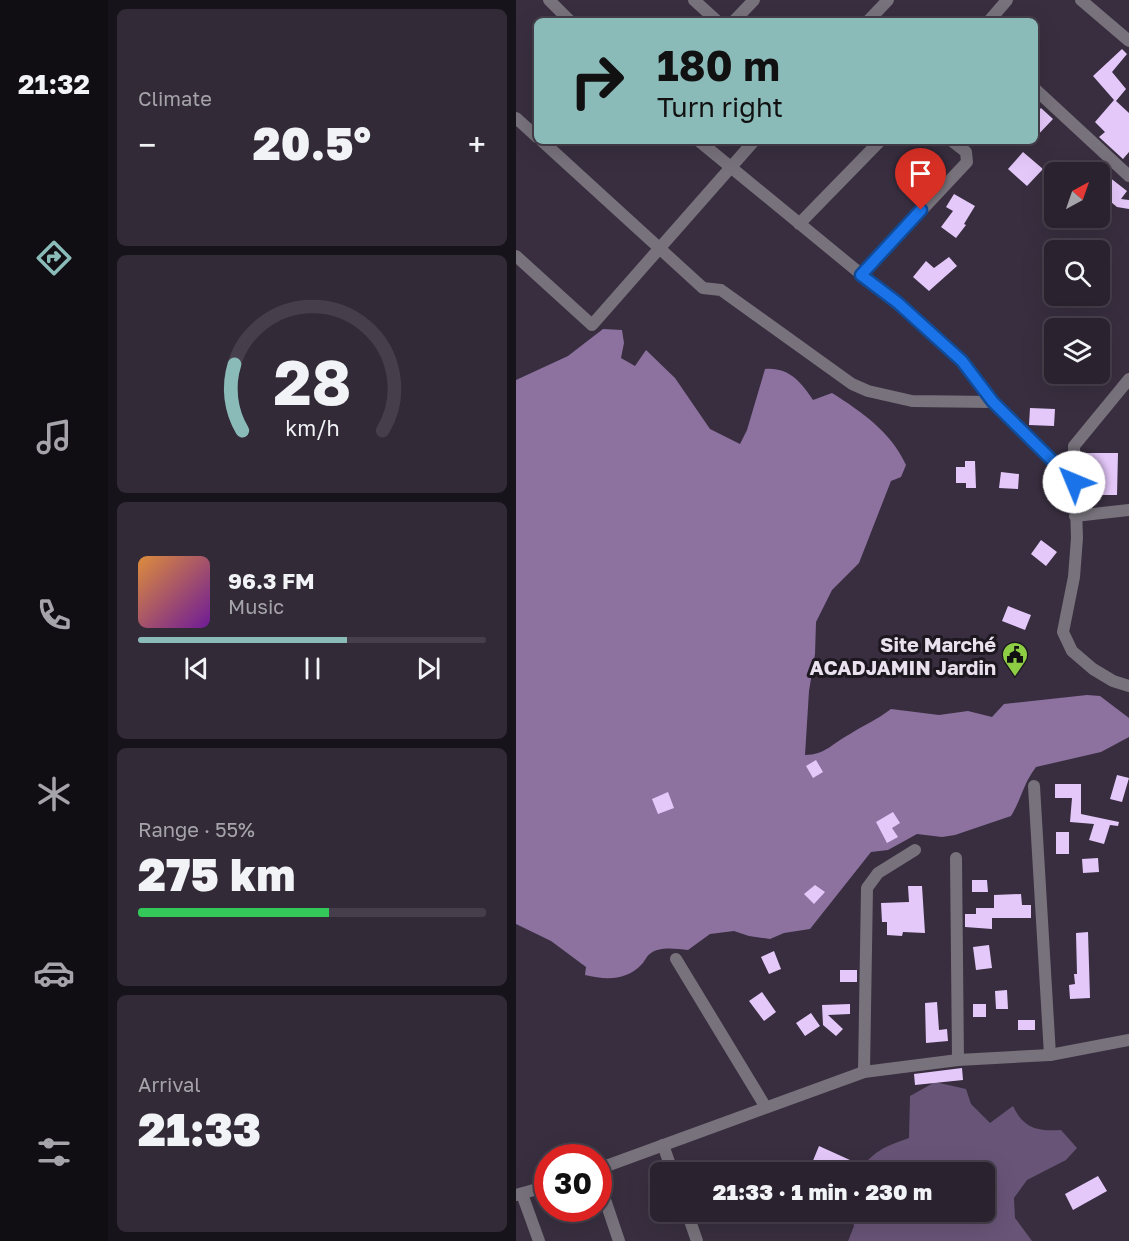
<!DOCTYPE html>
<html lang="en">
<head>
<meta charset="utf-8">
<style>
  :root { --surface:#2a222f; --page:#322a37; --text:#f1f3f6; --muted:#a5a4aa; --line:#463f4b; --accent:#8bbbb9 }
  body { margin:0; font-family:"Golos Text",sans-serif; background:var(--page); color:var(--text); height:100vh; display:flex; flex-direction:column; font-size:22px; white-space:nowrap }
  * { box-sizing:border-box; margin:0 }
  p { font-size:20px; color:var(--muted) }
  .icon { flex:none; width:33px; height:33px; fill:none; stroke:currentColor; stroke-width:2; stroke-linecap:round; stroke-linejoin:round }
  .map { position:relative; flex:1; overflow:hidden }
  .drawer { display:flex; flex-direction:column; gap:9px; padding:9px; background:#17131a; width:408px }
  .drawer>* { flex:none }
  .banner { position:absolute; left:18px; top:18px; width:504px; height:126px; border-radius:9px; box-shadow:0 6px 24px #0002,0 0 0 2px var(--line); background:#8bbbb9; color:#111; overflow:hidden }
  .needle { width:39px; rotate:40deg }
  .controls { position:absolute; left:528px; top:162px; display:grid; gap:12px }
  .controls a { display:grid; place-items:center; width:66px; height:66px; border-radius:9px; background:var(--surface); box-shadow:0 6px 24px #0002,0 0 0 2px var(--line); font-size:30px }
  .speed { position:absolute; left:18px; top:1144px; display:flex; gap:12px; font-size:30px; font-weight:700; text-align:center }
  .speed>* { display:grid; place-content:center; width:78px; height:78px; border-radius:50%; background:var(--surface); box-shadow:0 6px 24px #0002,0 0 0 2px var(--line); line-height:1 }
  .speed .limit { border:9px solid #d22; background:#fff; color:#111 }
  .pin { position:absolute; display:grid; place-items:center; width:51px; height:51px; color:#fff; margin:-62px -26px; border-radius:50% 50% 50% 0; rotate:-45deg; box-shadow:0 0 6px #0007 }
  .pin .icon { rotate:45deg }
  .me { position:absolute; width:66px; margin:-33px; rotate:315deg; stroke-linejoin:round; filter:drop-shadow(0 0 4px #0008) }
  .turn { display:flex; align-items:center; gap:21px; height:126px; padding:0 24px; font-size:27px }
  .turn .icon { width:78px; height:78px; stroke-width:2.5 }
  .turn b { display:block; font-size:42px; line-height:51px }
  .big { font-size:45px; font-weight:800; line-height:1.1 }
  .drawer .widget { flex:1; display:flex; flex-direction:column; justify-content:center; gap:9px; min-width:0; padding:0 21px; border-radius:9px; background:var(--page) }
  .drawer .dial { align-items:center; gap:0 }
  .dial svg { height:156px; overflow:visible; fill:none; stroke:var(--line); stroke-width:7; stroke-linecap:round; text-anchor:middle }
  .dial text { fill:var(--text); stroke:none }
  .song { display:flex; align-items:center; gap:18px }
  .cover { width:72px; height:72px; border-radius:9px; background:linear-gradient(135deg,hsl(30 70% 55%),hsl(280 70% 35%)) }
  .played { height:6px; border-radius:3px; background:linear-gradient(90deg,var(--accent) 60%,var(--line) 60%) }
  .keys { display:flex; justify-content:space-around; direction:ltr }
  .heat { display:flex; justify-content:space-between; align-items:center; font-size:33px; direction:ltr }
  .charge { height:9px; border-radius:4px; background:linear-gradient(90deg,#34c759 55%,var(--line) 0) }
  .trip { position:absolute; left:134px; top:1162px; width:345px; height:60px; border-radius:9px; background:var(--surface); box-shadow:0 6px 24px #0002,0 0 0 2px var(--line); font-weight:800; line-height:60px; text-align:center }
  main { display:flex; flex:1; min-height:0 }
  .tabs { display:flex; flex-direction:column; width:108px; justify-content:space-around; align-items:center; background:#110e13; color:var(--muted) }
  .tabs .icon { width:42px; height:42px }
  .tabs .on { color:var(--accent) }
  .tabs b { font-size:27px; color:var(--text) }
  .map>svg:first-child { display:block }
  .green { fill:#685477 }
  .water { fill:#8d72a0 }
  .building { fill:#e5c8fa }
  .lines { fill:none; stroke-linecap:round; stroke-linejoin:round }
  .minor { stroke:#77727b; stroke-width:12 }
  .tertiary { stroke:#77727b; stroke-width:12 }
  .route-casing { stroke:#114b97; stroke-width:15 }
  .route { stroke:#1a73e8; stroke-width:10 }
  .labels { text-anchor:middle; dominant-baseline:central; stroke-width:6; stroke-linejoin:round; paint-order:stroke }
  .poi-label { font-size:20px; font-weight:bold; fill:#e9e2ee; stroke:#1d1820; text-anchor:end }
</style>
</head>
<body>
<main>
<nav class="tabs">
<b>21:32</b>
<svg class="icon on" aria-label="directions" viewBox="0 0 24 24"><path d="M12 3l9 9-9 9-9-9zM9 14v-3h6M13 9l2 2-2 2"/></svg>
<svg class="icon" aria-label="music" viewBox="0 0 24 24"><path d="M9 18V5l10-2v13"/><circle cx="6" cy="18" r="3"/><circle cx="16" cy="16" r="3"/></svg>
<svg class="icon" aria-label="phone" viewBox="0 0 24 24"><path d="M5 4h4l2 5-3 2q2 4 5 5l2-3 5 2v4C11 20 4 13 5 4z"/></svg>
<svg class="icon" aria-label="climate" viewBox="0 0 24 24"><path d="M12 3v18M4 7l16 10M4 17L20 7"/></svg>
<svg class="icon" aria-label="car" viewBox="0 0 24 24"><path d="M5 17H2v-5l4-1 3-4h7l3 4 3 1v5h-3M9 17h6M6 11h13"/><circle cx="7" cy="17" r="2"/><circle cx="17" cy="17" r="2"/></svg>
<svg class="icon" aria-label="filters" viewBox="0 0 24 24"><path d="M4 7h16M4 17h16"/><circle cx="9" cy="7" r="2"/><circle cx="15" cy="17" r="2"/></svg>
</nav>
<section class="drawer">
<div class="widget"><p>Climate</p>
<div class="heat"><a>−</a><b class="big">20.5°</b><a>+</a></div>
</div>
<div class="widget dial"><svg viewBox="0 0 100 80">
<path d="M14 69A42 42 0 1 1 86 69"/>
<path d="M14 69A42 42 0 0 1 10 35" stroke="#8bbbb9"/>
<text x="50" y="56" font-size="32" font-weight="700">28</text>
<text x="50" y="72" font-size="11">km/h</text>
</svg></div>
<div class="widget">
<div class="song"><i class="cover"></i><div><b>96.3 FM</b><p>Music</p></div></div>
<div class="played"></div>
<div class="keys"><svg class="icon" aria-label="previous" viewBox="0 0 24 24"><path d="M18 5L8 12l10 7zM5 5v14"/></svg><svg class="icon" aria-label="pause" viewBox="0 0 24 24"><path d="M8 5v14M16 5v14"/></svg><svg class="icon" aria-label="next" viewBox="0 0 24 24"><path d="M6 5l10 7-10 7zM19 5v14"/></svg></div>
</div>
<div class="widget"><p>Range · 55%</p><b class="big">275 km</b><div class="charge"></div></div>
<div class="widget"><p>Arrival</p><b class="big">21:33</b></div>
</section>
<div class="map">
<svg width="613" height="1241" viewBox="0 0 613 1241">
  <rect width="100%" height="100%" fill="#382e3f"/>
  <path class="green" d="M 419,1082 L 450,1089 L 455,1104 L 474,1123 L 497,1106 C 508,1129 522,1131 545,1130 L 561,1148 L 550,1160 L 511,1180 L 498,1198 L 499,1218 L 516,1241 L 332,1241 L 338,1226 L 335,1212 L 468,1212 L 468,1173 L 341,1173 C 358,1151 367,1147 393,1138 L 394,1096 Z"/>
  <path class="water" d="M 87,329 L 106,330 L 108,343 L 105,358 L 119,366 L 130,350 L 159,378 L 194,429 L 224,444 L 231,430 L 249,369 C 273,367 285,382 297,400 L 316,393 C 346,412 375,432 390,465 L 385,477 L 375,481 L 343,563 L 316,590 L 300,622 L 299,654 L 293,691 L 289,755 C 309,755 317,743 334,734 C 348,725 361,720 375,709 L 423,715 L 452,711 L 476,717 L 488,704 L 571,695 L 584,696 L 613,718 L 613,737 L 585,752 L 520,767 C 507,784 506,798 495,816 L 439,835 L 426,837 L 401,834 L 372,850 L 355,852 L 294,929 L 268,933 L 254,939 L 233,936 L 218,931 L 194,934 L 172,950 C 161,949 145,946 135,953 C 131,955 129,961 126,964 C 110,981 90,980 69,975 L 70,967 L 35,941 L 0,924 L 0,380 L 52,356 Z"/>
  <path class="building" d="M 606,49 L 611,54 L 596,72 L 610,89 L 600,101 L 613,113 L 613,152 L 607,159 L 583,137 L 589,132 L 579,122 L 598,100 L 577,76 Z
    M 525,108 L 537,119 L 519,138 L 519,114 Z
    M 507,152 L 527,169 L 511,186 L 492,169 Z
    M 585,161 L 596,171 L 593,177 L 611,191 L 605,199 L 613,200 L 613,209 L 601,207 L 584,193 L 584,172 L 574,172 Z
    M 438,194 L 459,206 L 448,224 L 450,225 L 440,238 L 425,227 L 437,211 L 430,207 Z
    M 433,257 L 441,266 L 413,291 L 397,277 L 410,261 L 418,268 Z
    M 514,408 L 539,409 L 538,426 L 513,425 Z
    M 570,453 L 602,453 L 601,495 L 570,495 Z
    M 449,461 L 459,461 L 460,488 L 450,488 L 450,483 L 440,483 L 440,467 L 449,467 Z
    M 485,472 L 503,474 L 502,489 L 483,488 Z
    M 525,540 L 541,552 L 530,566 L 515,554 Z
    M 492,606 L 515,615 L 509,630 L 486,621 Z
    M 300,760 L 307,772 L 297,778 L 290,766 Z
    M 601,775 L 613,778 L 606,802 L 594,799 Z
    M 539,784 L 565,784 L 565,814 L 603,822 L 602,826 L 594,825 L 588,844 L 573,840 L 578,824 L 554,822 L 556,798 L 539,798 Z
    M 152,792 L 158,808 L 142,814 L 136,799 Z
    M 377,812 L 384,823 L 376,828 L 382,837 L 371,843 L 360,822 Z
    M 540,832 L 553,832 L 553,854 L 540,854 Z
    M 582,858 L 583,872 L 567,873 L 566,859 Z
    M 456,880 L 471,880 L 472,892 L 456,892 Z
    M 299,885 L 309,892 L 298,904 L 288,894 Z
    M 392,886 L 406,886 L 409,933 L 387,932 L 386,936 L 371,935 L 371,922 L 366,922 L 365,903 L 393,902 Z
    M 505,894 L 506,905 L 515,905 L 515,918 L 476,918 L 476,929 L 449,927 L 449,914 L 460,914 L 460,908 L 478,908 L 478,895 Z
    M 572,932 L 574,998 L 554,999 L 553,985 L 559,984 L 558,974 L 561,974 L 560,933 Z
    M 473,945 L 476,968 L 460,970 L 457,947 Z
    M 258,951 L 265,969 L 253,974 L 245,957 Z
    M 324,970 L 341,970 L 341,982 L 324,982 Z
    M 491,990 L 492,1009 L 480,1009 L 479,991 Z
    M 246,992 L 260,1012 L 248,1021 L 233,1001 Z
    M 421,1002 L 423,1030 L 431,1029 L 432,1041 L 410,1043 L 409,1003 Z
    M 334,1004 L 334,1014 L 312,1015 L 327,1029 L 320,1036 L 307,1025 L 306,1005 Z
    M 457,1004 L 470,1004 L 470,1017 L 457,1017 Z
    M 295,1013 L 304,1026 L 289,1036 L 280,1023 Z
    M 502,1020 L 519,1020 L 519,1030 L 502,1030 Z
    M 446,1068 L 447,1080 L 399,1085 L 398,1074 Z
    M 303,1146 L 334,1160 L 328,1173 L 319,1173 L 296,1163 Z
    M 582,1176 L 591,1191 L 557,1210 L 549,1194 Z"/>
  <g class="lines">
    <path class="minor" d="M 33,0 L 54,21
      M 178,0 L 201,21
      M 565,0 L 613,41
      M 218,21 L 238,0
      M 352,21 L 372,0
      M 473,21 L 491,0
      M 519,89 L 613,176
      M 0,118 L 21,137
      M 26,141 L 187,288 L 205,290 L 336,384 L 352,391 L 396,401 L 477,402
      M 183,141 L 413,330 L 446,361 L 477,402 L 558,482
      M 283,224 L 364,141
      M 0,256 L 76,325 L 238,141
      M 345,275 L 451,162 L 450,152 L 436,141
      M 613,379 L 558,446 L 561,538 L 558,577 L 547,632 L 556,651 L 577,669 L 597,681 L 613,686
      M 559,516 L 613,510
      M 518,786 L 534,1055
      M 440,858 L 442,1060
      M 160,959 L 249,1106
      M 348,1072 L 351,888 L 362,873 L 399,850
      M 147,1145 L 157,1173
      M 82,1179 L 103,1241
      M 6,1194 L 23,1241
      M 171,1212 L 181,1241"/>
    <path class="tertiary" d="M 82,1169 L 348,1072 L 442,1060 L 534,1055 L 613,1040
      M 0,1195 L 32,1186"/>
  </g>
  <g class="lines">
    <defs>
      <path id="route" d="M 405,210 L 345,275 L 382,303 L 446,361 L 477,402 L 558,482"/>
    </defs>
    <use href="#route" class="route-casing"/>
    <use href="#route" class="route"/>
  </g>
  <defs>
    <symbol id="civic-pin" viewBox="-11 -11 22 30"><path d="M0 17L-7.5 6A9.5 9.5 0 1 1 7.5 6Z" fill="#8dce44" stroke="#1d1820"/><path d="M-.6-6.5H3V-4.5H.6V-3L4-1V1h2V6H-6V1h2V-1L-.6-3ZM-1.2 2.5V6h2.4V2.5Z" fill="#111"/></symbol>
  </defs>
  <g fill-rule="evenodd">
    <use href="#civic-pin" x="484" y="640" width="30" height="40"/>
  </g>
  <g class="labels">
    <g class="poi-label">
      <text x="480" y="644">Site Marché<tspan x="480" dy="23">ACADJAMIN Jardin</tspan></text>
    </g>
  </g>
</svg>
<div class="controls">
<a><svg class="needle" viewBox="-14 -14 28 28"><path d="M0-13l5 13h-10z" fill="#e53935"/><path d="M0 13l5-13h-10z" fill="#a5a4aa"/></svg></a>
<a><svg class="icon" aria-label="search" viewBox="0 0 24 24"><circle cx="10" cy="10" r="6"/><path d="M15 15l6 6"/></svg></a>
<a><svg class="icon" aria-label="layers" viewBox="0 0 24 24"><path d="M12 4l9 5-9 5-9-5zM3 14l9 5 9-5"/></svg></a>
</div>
<div class="speed"><div class="limit">30</div></div>
<div class="pin" style="left:405px;top:210px;background:#d93025"><svg class="icon" aria-label="arrive" viewBox="0 0 24 24"><path d="M6 21V4h12l-3 4 3 4H6"/></svg></div>
<svg class="me" style="left:558px;top:482px" viewBox="-20 -20 40 40"><circle r="19" fill="#fff"/><path d="M0-13L10 11 0 6-10 11z" fill="#1a73e8"/></svg>
<div class="trip">21:33 · 1 min · 230 m</div>
<div class="banner">
<div class="turn"><svg class="icon" aria-label="right" viewBox="0 0 24 24"><path d="M7 20v-9h11M14 6l5 5-5 5"/></svg><div><b>180 m</b>Turn right</div></div>
</div>
</div>
</main>
</body>
</html>
